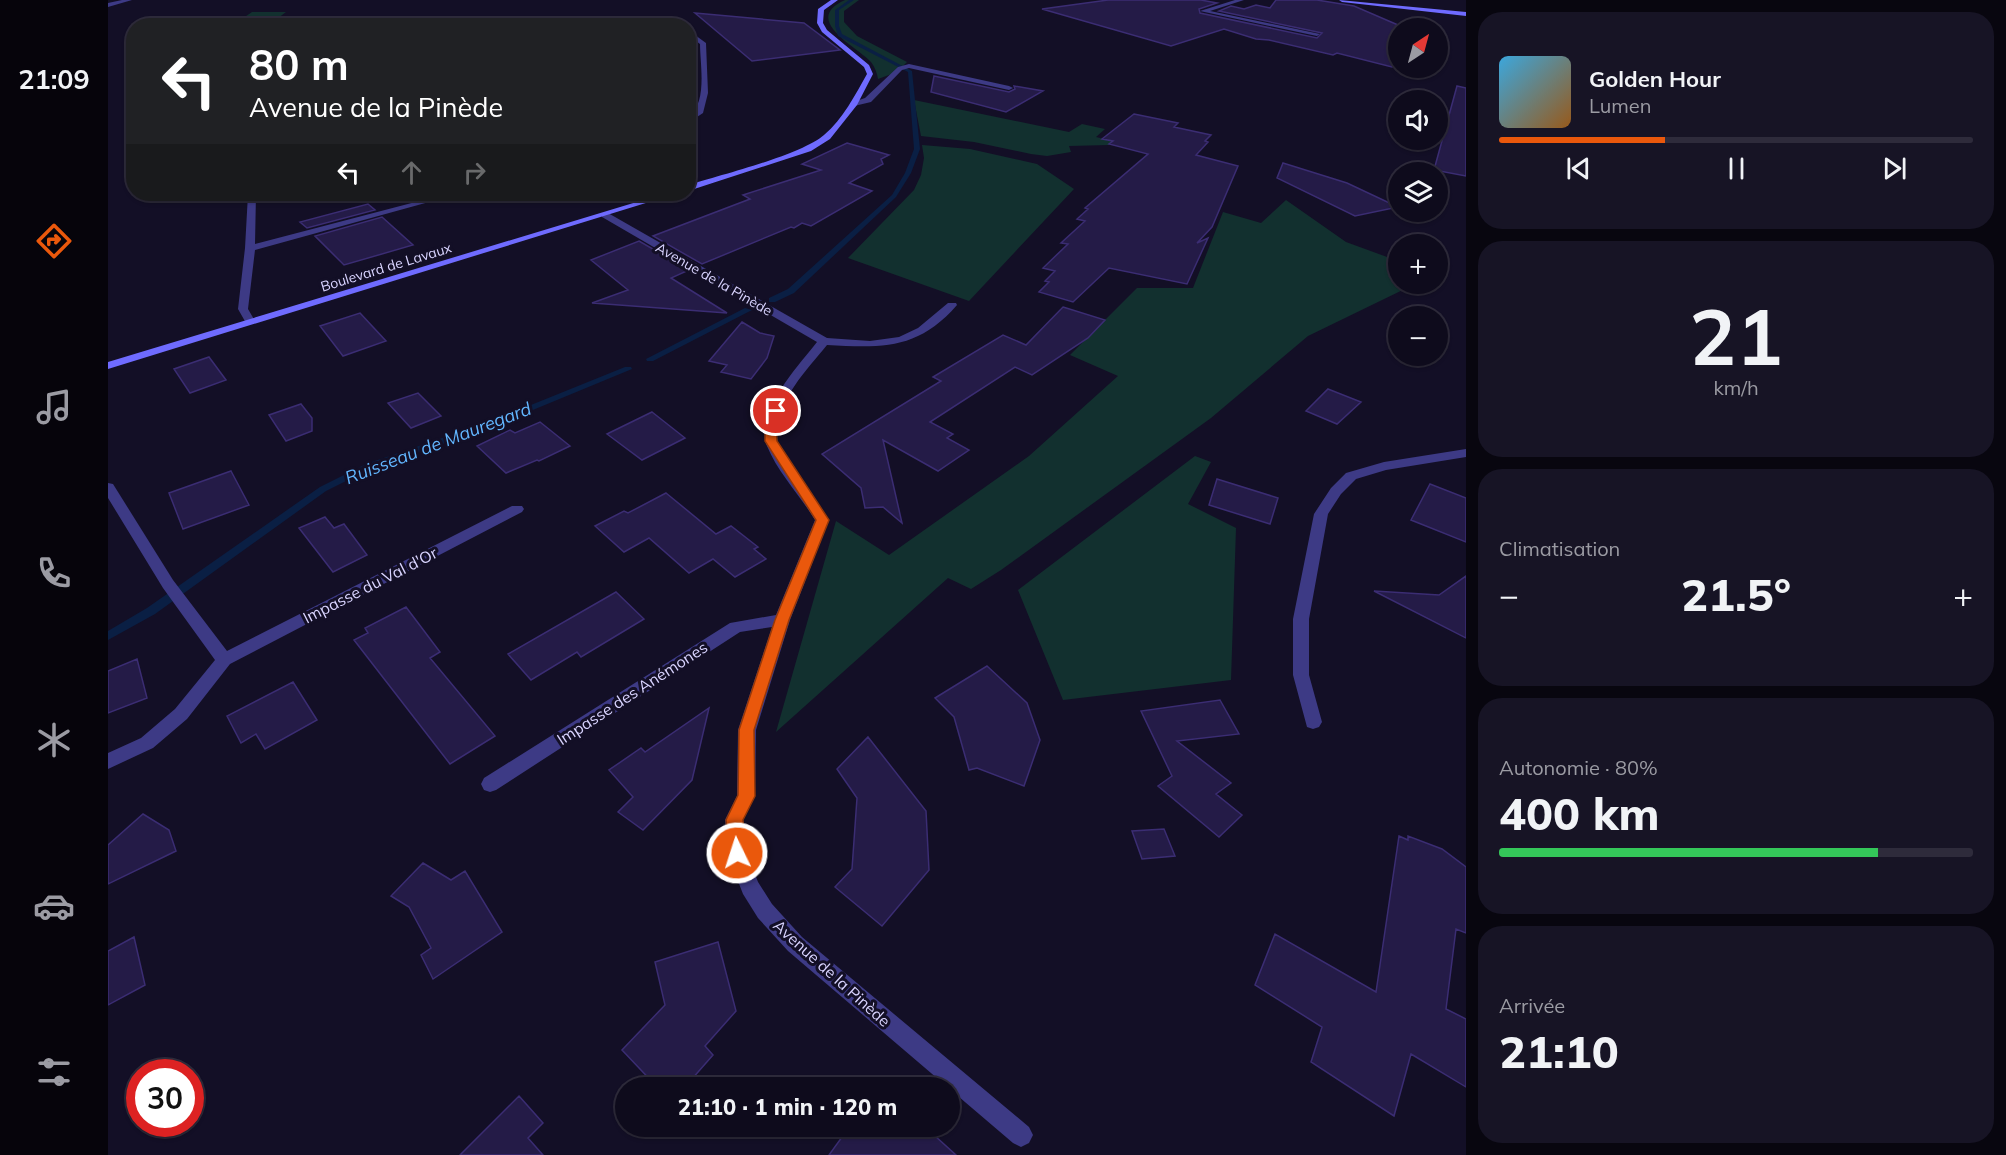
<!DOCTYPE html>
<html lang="fr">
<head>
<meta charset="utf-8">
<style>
  :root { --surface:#0e0b1c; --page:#171425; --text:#f1f3f6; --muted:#9b9ba3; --line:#2e2b3b; --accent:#ea580c }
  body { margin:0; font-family:Mulish,sans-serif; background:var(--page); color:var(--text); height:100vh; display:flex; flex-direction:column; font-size:22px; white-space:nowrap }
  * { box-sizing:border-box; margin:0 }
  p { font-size:20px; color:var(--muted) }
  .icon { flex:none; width:33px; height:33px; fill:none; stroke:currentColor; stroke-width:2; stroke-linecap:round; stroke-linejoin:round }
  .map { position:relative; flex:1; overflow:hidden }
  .side { display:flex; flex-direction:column; gap:12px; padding:12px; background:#08060f; width:540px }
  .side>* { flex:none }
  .banner { position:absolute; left:18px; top:18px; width:570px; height:183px; border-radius:24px; box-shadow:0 2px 4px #0004,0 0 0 2px var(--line); background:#202124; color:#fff; overflow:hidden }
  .needle { width:39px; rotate:36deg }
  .controls { position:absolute; left:1280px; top:18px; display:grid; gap:12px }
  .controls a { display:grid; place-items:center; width:60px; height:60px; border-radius:50%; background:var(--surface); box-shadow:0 2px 4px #0004,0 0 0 2px var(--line); font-size:30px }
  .speed { position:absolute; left:18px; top:1059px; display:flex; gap:12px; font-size:30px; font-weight:700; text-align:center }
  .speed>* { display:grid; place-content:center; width:78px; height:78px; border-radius:50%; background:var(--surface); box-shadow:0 2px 4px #0004,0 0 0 2px var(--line); line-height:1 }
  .speed .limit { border:9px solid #d22; background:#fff; color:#111 }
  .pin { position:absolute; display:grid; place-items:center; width:51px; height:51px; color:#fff; margin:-26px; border:3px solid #fff; border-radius:50%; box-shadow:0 2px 6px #0007 }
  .me { position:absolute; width:66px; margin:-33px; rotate:356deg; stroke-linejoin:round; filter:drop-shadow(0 0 4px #0008) }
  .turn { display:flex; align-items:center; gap:21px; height:126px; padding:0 24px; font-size:27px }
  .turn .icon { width:78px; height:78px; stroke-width:2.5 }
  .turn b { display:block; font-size:42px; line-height:51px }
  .lanes { display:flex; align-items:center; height:57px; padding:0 24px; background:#0003; justify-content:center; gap:30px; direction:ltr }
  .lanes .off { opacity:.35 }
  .big { font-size:45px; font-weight:800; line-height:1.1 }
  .side .tile { flex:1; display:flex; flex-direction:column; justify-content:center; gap:9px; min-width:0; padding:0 21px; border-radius:24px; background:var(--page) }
  .side .dial { align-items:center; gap:0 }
  .dial b { font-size:78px; line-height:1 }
  .song { display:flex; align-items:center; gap:18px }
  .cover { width:72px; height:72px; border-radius:9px; background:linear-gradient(135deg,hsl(200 70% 55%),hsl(30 70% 35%)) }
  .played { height:6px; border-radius:3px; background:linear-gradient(90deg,var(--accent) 35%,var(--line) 35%) }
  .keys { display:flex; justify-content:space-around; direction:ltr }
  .heat { display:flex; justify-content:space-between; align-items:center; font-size:33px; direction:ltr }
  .charge { height:9px; border-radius:4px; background:linear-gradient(90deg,#34c759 80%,var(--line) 0) }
  .trip { position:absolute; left:507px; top:1077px; width:345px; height:60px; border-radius:30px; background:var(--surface); box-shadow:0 2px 4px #0004,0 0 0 2px var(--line); font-weight:800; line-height:60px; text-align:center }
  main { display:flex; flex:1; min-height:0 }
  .tab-bar { display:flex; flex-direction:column; width:108px; justify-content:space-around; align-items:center; background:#06040b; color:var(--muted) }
  .tab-bar .icon { width:42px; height:42px }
  .tab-bar .on { color:var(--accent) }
  .tab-bar b { font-size:27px; color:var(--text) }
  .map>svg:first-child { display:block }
  .green { fill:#12302f }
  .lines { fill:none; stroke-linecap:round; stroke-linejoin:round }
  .stream { fill:#0a1f44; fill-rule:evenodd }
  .building { fill:#241b47; stroke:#3b2d73; stroke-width:1.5 }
  .street { fill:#3d3a85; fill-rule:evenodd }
  .secondary { fill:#6f6bff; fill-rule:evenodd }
  .route { fill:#ea580c; stroke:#983908; stroke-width:1.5 }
  .labels { text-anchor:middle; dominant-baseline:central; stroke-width:6; stroke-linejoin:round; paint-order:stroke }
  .far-street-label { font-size:14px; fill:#d9d4ff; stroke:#130f26 }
  .street-label { font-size:16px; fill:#d9d4ff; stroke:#130f26 }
  .water-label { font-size:18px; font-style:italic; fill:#62b6ff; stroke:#130f26 }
</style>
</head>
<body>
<main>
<nav class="tab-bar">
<b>21:09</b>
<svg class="icon on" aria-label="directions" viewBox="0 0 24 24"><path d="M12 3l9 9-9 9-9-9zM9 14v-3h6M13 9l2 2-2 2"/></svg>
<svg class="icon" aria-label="music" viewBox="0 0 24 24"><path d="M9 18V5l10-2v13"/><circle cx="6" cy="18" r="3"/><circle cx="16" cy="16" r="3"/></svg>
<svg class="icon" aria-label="phone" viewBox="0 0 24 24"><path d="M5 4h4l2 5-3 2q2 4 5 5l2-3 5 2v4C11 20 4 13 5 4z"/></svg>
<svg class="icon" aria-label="climate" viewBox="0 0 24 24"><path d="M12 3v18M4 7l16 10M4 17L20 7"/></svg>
<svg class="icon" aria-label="car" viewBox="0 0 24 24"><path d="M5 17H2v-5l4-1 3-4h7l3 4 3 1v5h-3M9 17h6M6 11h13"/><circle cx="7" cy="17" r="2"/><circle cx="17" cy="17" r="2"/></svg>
<svg class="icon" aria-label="filters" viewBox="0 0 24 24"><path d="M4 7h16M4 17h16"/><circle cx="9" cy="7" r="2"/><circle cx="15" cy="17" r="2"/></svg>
</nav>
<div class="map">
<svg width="1358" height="1155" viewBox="0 0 1358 1155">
  <rect width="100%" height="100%" fill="#130f26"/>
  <path class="green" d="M 737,0 L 751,0 L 736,11 L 736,22 L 749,36 L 799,62 L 789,72 L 770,79 C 769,73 767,67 763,62 C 748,46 693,20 737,0 Z
    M 144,12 L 178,12 L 161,25 L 125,25 Z
    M 806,100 L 961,132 L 974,124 L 997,129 L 988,137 L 1004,141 L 1001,145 L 961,146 L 963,152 L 939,156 L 923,154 L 866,142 L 813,136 Z
    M 814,145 L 862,149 L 929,164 L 966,189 L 861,301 L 740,258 L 806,190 L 813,175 L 816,158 Z
    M 1178,200 L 1238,242 L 1290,261 L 1290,284 L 1307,284 L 1200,336 L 1103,418 L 893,570 L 863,589 L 840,578 L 668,732 L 728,521 L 781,555 L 921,456 L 1010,376 L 962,355 L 1029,288 L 1085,288 L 1115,212 L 1153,223 Z
    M 1087,456 L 1103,462 L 1080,504 L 1128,528 L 1123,680 L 955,700 L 910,590 Z"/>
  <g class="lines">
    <path class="stream" d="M 741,0 L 746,0 L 731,10 L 731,26 L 734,34 L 804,71 L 812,149 L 803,173 L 788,197 L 686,293 L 667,302 L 661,302 L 661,298 L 680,289 L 784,195 L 797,173 L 806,149 L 800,72 L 730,36 L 727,26 L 727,10 Z
      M 637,308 L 644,310 L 545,361 L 539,361 L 538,359 Z
      M 517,367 L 523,367 L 524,369 L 384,427 L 264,468 L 218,491 L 47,614 L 0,640 L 0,631 L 39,608 L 212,487 L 258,464 L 378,423 Z"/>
  </g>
  <path class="building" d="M 1000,0 L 1093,0 L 1109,3 L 1091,9 L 1092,13 L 1209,38 L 1214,33 L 1111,11 L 1123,6 L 1136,9 L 1148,5 L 1162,8 L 1168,0 L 1209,0 L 1246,6 L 1297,28 L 1290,28 L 1290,64 L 1284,67 L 1229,53 L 1225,55 L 1161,40 L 1148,39 L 1116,29 L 1063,46 L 934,9 Z
    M 587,13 L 696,23 L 732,50 L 644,61 Z
    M 826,76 L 901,92 L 907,89 L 906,86 L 935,91 L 898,112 L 823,92 Z
    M 1349,86 L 1358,88 L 1358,176 L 1326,170 Z
    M 1026,114 L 1070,123 L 1066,127 L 1103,135 L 1097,141 L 1100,142 L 1088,155 L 1130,166 L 1104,227 L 1089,243 L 1100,238 L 1079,284 L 1001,268 L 965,302 L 931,292 L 941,282 L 937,281 L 947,271 L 935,268 L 960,244 L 953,243 L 977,221 L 969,219 L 980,209 L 977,208 L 1040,154 L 1001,144 L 1005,141 L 994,139 Z
    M 739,143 L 781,155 L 773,159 L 775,164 L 741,183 L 764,191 L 703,226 L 694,223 L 686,228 L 683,227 L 594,264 L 545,236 L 642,199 L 635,195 L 713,170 L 694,164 Z
    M 1175,163 L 1239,183 L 1290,207 L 1247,216 L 1169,178 Z
    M 260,204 L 267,210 L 199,228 L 192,222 Z
    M 274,217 L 305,245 L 236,265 L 207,236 Z
    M 531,241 L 581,270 L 563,278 L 619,313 L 484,303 L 520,290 L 483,260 Z
    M 955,307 L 997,320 L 980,338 L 924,375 L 907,367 L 822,422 L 845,434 L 839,438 L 861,450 L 830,471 L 775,440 L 794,523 L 775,507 L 757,508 L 753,488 L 714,454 L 833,381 L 825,377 L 895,335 L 918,345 Z
    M 252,313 L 278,341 L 235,356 L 212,326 Z
    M 634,322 L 652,333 L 666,336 L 659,358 L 643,379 L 613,372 L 619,365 L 601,361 Z
    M 101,357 L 118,380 L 82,393 L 66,369 Z
    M 1220,389 L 1253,402 L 1229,424 L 1198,411 Z
    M 310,393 L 333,416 L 303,428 L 280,403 Z
    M 193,404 L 204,418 L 204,431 L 178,441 L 161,415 Z
    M 544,412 L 577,438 L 534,460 L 499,434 Z
    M 432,422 L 462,446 L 431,461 L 429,460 L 398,473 L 369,446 L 402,430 L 407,433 Z
    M 123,471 L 141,505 L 75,529 L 61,493 Z
    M 1109,479 L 1170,498 L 1162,524 L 1101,505 Z
    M 1322,484 L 1358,498 L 1358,542 L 1303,520 Z
    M 558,493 L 608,534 L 623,526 L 650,547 L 646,549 L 658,559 L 627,577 L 605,559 L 581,573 L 541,538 L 516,552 L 487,526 L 516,511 L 520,513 Z
    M 217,517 L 226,528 L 236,524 L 259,555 L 225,572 L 191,528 Z
    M 1358,576 L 1358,638 L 1266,591 L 1331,595 Z
    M 508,592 L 536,619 L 473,657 L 469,652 L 423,680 L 400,654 Z
    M 298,607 L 332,652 L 322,658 L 387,736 L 342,764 L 246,640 L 260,633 L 257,628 Z
    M 29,659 L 39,698 L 0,713 L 0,671 Z
    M 879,666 L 919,703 L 932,740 L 916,786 L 869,768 L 861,770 L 846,717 L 827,698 Z
    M 185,682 L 209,720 L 157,749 L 148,734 L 133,743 L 119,716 Z
    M 1112,700 L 1131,734 L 1069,741 L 1123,783 L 1108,794 L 1134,815 L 1111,837 L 1050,786 L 1064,776 L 1033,711 Z
    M 601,708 L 584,780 L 535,830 L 510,812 L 525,797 L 501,770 L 533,748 L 537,752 Z
    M 760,737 L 818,811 L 821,870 L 774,926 L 727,887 L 744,869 L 749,798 L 729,769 Z
    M 35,814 L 61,830 L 68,851 L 0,884 L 0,845 Z
    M 1056,829 L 1067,856 L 1034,859 L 1024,831 Z
    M 1291,836 L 1300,840 L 1300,836 L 1334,849 L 1358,867 L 1358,933 L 1348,929 L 1338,1009 L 1358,1019 L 1358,1087 L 1303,1054 L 1286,1116 L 1203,1062 L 1214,1027 L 1147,985 L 1167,934 L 1268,992 Z
    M 315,863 L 343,880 L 357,871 L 394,932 L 325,979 L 313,955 L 323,948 L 301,907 L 283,896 Z
    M 26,937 L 37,985 L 0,1005 L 0,951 Z
    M 610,942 L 628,1011 L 597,1046 L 605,1055 L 576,1088 L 550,1088 L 514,1050 L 557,1005 L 547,962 Z
    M 411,1096 L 435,1123 L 420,1138 L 435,1155 L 352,1155 Z
    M 742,1126 L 816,1126 L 848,1155 L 721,1155 Z"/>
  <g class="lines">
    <path class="street" d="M 14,0 L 24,0 L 0,7 L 0,3 Z
      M 1127,0 L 1136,0 L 1102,11 L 1212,34 L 1209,36 L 1092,11 Z
      M 580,30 L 598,43 L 600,93 L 595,113 L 580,123 L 580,117 C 600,103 592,65 592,44 L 580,35 Z
      M 801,64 L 901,86 L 905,88 L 901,90 L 801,68 L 794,70 L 763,102 L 742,107 L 742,103 L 757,98 L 790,67 Z
      M 140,194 L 148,194 L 147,244 L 338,194 L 350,194 L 147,250 L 140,309 L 147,321 L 142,324 L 138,323 L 130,309 L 137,248 Z
      M 494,213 L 500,213 L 719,338 L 762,341 L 791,337 L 810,328 L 840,303 L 848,303 L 849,305 C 810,350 774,348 719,345 C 697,372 663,406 670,444 L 721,520 L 682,620 L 648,730 L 647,796 L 635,820 L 639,853 L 650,882 L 664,904 L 694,937 L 921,1127 L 925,1135 L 921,1143 L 913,1147 L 905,1143 L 680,951 L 650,918 L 635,894 L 619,853 L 617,820 L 629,796 L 630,730 L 664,627 L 632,632 L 388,790 L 382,792 L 376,790 L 373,784 L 376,778 L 622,623 L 668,615 L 707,520 C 692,495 670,473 659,446 C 645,414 691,365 709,342 L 494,217 Z
      M 1358,449 L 1358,457 L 1278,470 L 1248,479 L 1233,494 L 1220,514 L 1201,619 L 1201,675 L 1214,722 L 1211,727 L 1205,729 L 1199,727 L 1185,675 L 1185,619 L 1206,514 L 1223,488 L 1238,473 L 1276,462 Z
      M 0,483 L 5,484 L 65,580 L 119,651 L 404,506 L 414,506 L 416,509 L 414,512 L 122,664 L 79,719 L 45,748 L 0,769 L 0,753 L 33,738 L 67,709 L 107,660 L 55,588 L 0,498 Z"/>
    <path class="secondary" d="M 723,0 L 730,0 L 716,10 L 715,23 L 719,30 L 761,65 L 765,74 L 749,105 L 722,139 L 703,151 L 580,191 L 580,185 C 613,175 693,155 716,135 C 735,119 747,95 759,74 L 756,67 L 714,32 L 709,23 L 710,9 Z
      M 1231,0 L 1358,12 L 1358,16 L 1234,2 Z
      M 555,194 L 567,194 L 0,369 L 0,362 Z"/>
  </g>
  <path class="route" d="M 668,408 L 674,411 L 668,425 L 669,441 L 721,520 L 681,620 L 646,730 L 647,796 L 635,820 L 638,853 L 635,859 L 629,861 L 623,859 L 620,853 L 618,820 L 630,795 L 631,730 L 667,620 L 708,520 L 657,441 L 657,425 L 663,411 Z"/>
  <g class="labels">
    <g class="far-street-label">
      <text transform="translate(278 267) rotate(-17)">Boulevard de Lavaux</text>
      <text transform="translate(606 279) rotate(30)">Avenue de la Pinède</text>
    </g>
    <g class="street-label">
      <text transform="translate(262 585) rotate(-27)">Impasse du Val d'Or</text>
      <text transform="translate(524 693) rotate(-33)">Impasse des Anémones</text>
      <text transform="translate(724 973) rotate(42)">Avenue de la Pinède</text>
    </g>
    <g class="water-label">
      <text transform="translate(330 443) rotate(-21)">Ruisseau de Mauregard</text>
    </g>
  </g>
</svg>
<div class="controls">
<a><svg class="needle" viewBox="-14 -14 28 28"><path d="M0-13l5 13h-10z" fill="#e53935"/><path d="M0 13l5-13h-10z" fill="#9b9ba3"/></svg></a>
<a><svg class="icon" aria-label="sound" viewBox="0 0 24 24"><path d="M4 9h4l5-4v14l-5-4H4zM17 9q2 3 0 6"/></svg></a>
<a><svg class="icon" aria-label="layers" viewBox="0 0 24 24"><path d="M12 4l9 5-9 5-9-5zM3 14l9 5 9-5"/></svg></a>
<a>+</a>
<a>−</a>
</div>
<div class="speed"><div class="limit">30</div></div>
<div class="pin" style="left:668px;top:411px;background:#d93025"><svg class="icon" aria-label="arrive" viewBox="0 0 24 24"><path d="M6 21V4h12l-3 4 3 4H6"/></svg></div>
<svg class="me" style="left:629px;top:853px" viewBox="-20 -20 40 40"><circle r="17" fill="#ea580c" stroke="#fff" stroke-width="3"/><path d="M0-11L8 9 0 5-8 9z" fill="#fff"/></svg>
<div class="trip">21:10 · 1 min · 120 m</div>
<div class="banner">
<div class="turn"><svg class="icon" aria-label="left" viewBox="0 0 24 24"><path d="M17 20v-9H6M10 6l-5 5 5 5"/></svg><div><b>80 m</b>Avenue de la Pinède</div></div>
<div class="lanes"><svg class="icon" aria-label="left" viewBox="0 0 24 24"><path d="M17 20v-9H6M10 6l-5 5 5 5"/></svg><svg class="icon off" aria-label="ahead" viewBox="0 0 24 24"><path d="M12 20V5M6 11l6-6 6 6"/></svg><svg class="icon off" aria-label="right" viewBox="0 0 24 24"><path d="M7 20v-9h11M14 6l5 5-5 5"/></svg></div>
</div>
</div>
<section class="side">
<div class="tile">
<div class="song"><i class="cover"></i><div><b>Golden Hour</b><p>Lumen</p></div></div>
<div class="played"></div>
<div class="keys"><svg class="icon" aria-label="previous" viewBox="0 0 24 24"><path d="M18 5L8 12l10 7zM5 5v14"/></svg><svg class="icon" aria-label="pause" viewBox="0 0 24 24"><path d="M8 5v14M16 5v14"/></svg><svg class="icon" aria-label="next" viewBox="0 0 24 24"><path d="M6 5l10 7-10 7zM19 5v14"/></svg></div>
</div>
<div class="tile dial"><b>21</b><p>km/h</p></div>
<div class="tile"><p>Climatisation</p>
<div class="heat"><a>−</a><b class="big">21.5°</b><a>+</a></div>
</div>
<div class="tile"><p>Autonomie · 80%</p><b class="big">400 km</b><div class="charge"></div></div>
<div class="tile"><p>Arrivée</p><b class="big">21:10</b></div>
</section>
</main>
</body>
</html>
